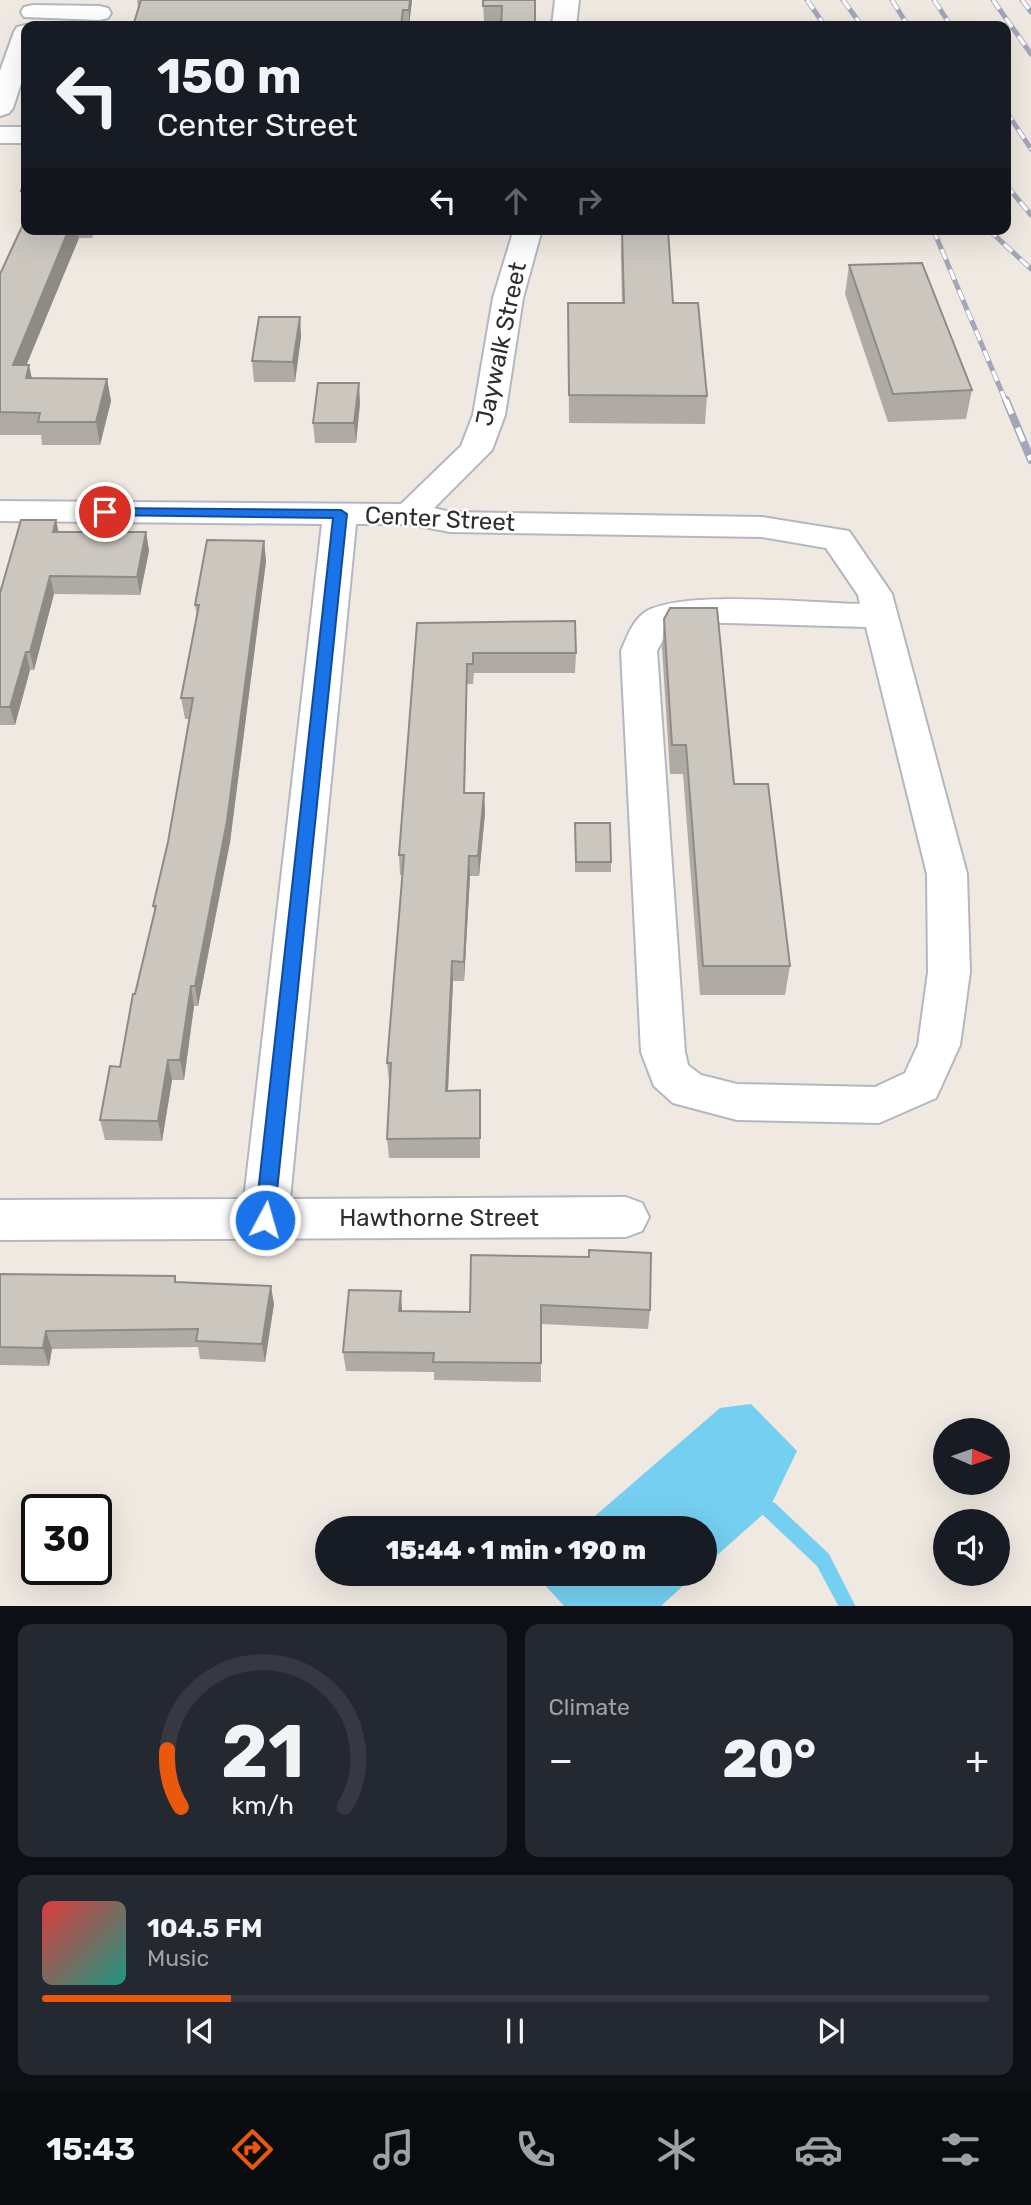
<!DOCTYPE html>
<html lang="en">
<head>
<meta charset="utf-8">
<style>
  :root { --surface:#171b24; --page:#242831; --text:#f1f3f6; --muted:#9ea1a6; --line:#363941; --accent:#ea580c }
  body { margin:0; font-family:Rubik,sans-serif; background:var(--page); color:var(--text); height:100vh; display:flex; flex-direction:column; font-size:26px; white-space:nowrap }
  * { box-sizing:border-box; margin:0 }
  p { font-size:23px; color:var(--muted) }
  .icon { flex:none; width:38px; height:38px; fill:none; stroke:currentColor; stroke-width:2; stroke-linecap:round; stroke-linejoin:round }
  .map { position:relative; height:1606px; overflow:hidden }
  .drawer { display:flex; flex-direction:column; gap:18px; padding:18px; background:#0d0f14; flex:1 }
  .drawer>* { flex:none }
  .guide { position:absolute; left:21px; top:21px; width:990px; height:214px; border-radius:14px; box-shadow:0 7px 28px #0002; background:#171b24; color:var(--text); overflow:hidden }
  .needle { width:46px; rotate:92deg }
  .controls { position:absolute; left:933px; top:1418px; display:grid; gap:14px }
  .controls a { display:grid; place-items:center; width:77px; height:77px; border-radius:50%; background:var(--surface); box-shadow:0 7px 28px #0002; font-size:35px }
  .speed { position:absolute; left:21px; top:1494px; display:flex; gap:14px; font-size:35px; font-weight:700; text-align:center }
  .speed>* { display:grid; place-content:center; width:91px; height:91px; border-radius:50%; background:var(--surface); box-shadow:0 7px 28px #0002; line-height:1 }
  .speed .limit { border:4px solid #111; border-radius:10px; background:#fff; color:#111 }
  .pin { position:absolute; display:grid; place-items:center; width:60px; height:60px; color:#fff; margin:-30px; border:4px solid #fff; border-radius:50%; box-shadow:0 2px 7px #0007 }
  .me { position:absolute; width:77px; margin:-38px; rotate:6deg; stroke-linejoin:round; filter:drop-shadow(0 0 5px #0008) }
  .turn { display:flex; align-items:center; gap:24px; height:147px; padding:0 21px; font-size:32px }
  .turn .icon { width:91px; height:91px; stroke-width:2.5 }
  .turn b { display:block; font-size:49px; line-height:60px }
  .lanes { display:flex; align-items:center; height:66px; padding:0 21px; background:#0003; justify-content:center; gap:35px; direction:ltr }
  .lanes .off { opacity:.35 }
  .big { font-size:52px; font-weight:800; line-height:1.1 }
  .drawer .card { flex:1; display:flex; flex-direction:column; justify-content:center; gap:10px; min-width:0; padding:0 24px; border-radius:14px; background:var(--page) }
  .drawer .dial { align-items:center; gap:0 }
  .dial svg { height:182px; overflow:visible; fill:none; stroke:var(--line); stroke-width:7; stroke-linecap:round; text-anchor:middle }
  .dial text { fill:var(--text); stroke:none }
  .song { display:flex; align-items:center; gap:21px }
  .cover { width:84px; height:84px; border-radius:10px; background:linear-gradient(135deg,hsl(0 70% 55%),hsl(170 70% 35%)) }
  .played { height:7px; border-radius:4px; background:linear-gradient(90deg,var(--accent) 20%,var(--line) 20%) }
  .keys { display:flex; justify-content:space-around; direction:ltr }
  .heat { display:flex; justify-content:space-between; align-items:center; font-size:38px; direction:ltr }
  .drawer .tiles { flex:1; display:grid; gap:18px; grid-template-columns:1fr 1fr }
  .card:last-child { grid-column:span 2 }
  .trip { position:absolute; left:315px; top:1516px; width:402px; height:70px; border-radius:35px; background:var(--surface); box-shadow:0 7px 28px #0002; font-weight:800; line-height:70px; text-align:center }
  .menu { display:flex; height:112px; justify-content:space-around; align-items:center; background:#090b0e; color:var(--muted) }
  .menu .icon { width:49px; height:49px }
  .menu .active { color:var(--accent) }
  .menu b { font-size:32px; color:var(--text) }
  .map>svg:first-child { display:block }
  .water { fill:#75cff0 }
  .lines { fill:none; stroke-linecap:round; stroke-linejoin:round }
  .stream { fill:#75cff0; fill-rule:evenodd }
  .minor-casing { stroke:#b4b7c1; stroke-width:4 }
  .minor { fill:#fff; fill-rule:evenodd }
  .rail-far1-casing { stroke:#a3a6b8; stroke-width:5 }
  .rail-casing { stroke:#a3a6b8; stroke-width:8 }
  .rail-far1 { stroke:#fff; stroke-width:3.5; stroke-dasharray:11; stroke-linecap:butt }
  .rail { stroke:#fff; stroke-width:5; stroke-dasharray:15; stroke-linecap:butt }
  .wall { fill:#afaba4 }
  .shaded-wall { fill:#8e8b86 }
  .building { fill:#cbc7bf; stroke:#8e8b86; stroke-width:2 }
  .route { fill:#1a73e8; stroke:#114b97; stroke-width:2 }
  .labels { text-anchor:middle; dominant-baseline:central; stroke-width:5; stroke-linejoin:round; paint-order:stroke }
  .street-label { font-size:24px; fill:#2e2e2e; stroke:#fff }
</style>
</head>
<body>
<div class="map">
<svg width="1031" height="1607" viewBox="0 0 1031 1607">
  <rect width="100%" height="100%" fill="#efe9e1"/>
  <path class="water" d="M 751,1404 L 797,1451 L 769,1509 L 705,1566 L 705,1528 L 581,1528 L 720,1408 Z
    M 534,1573 L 697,1573 L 660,1607 L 564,1606 Z"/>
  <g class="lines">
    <path class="stream" d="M 769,1501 L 775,1503 L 829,1554 L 856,1607 L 839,1607 L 817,1566 L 763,1515 L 761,1509 L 763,1503 Z"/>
    <defs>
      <path id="minor" d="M 555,0 L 579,0 L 576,26 L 552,26 Z
        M 33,5 L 99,6 L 108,8 L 111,13 L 108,18 L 99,20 L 24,17 L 21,12 L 24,7 Z
        M 26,25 L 32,26 L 26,26 L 26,68 L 13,108 L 9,113 L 0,116 L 0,71 L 14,32 L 17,27 Z
        M 0,127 L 26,127 L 26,143 L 0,143 Z
        M 514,229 L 542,229 L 523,298 L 505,415 L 492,450 L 434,508 L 450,512 L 762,517 L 849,531 L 892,594 L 967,874 L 970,972 L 960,1045 L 936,1098 L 879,1123 L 737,1120 L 673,1103 L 654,1086 L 641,1052 L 621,651 C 627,637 633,619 647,611 C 685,590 812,603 860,604 L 858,595 L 826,548 L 762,537 L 450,532 L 409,524 L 356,524 L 290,1199 L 626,1197 L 642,1203 L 649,1217 L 642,1231 L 626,1237 L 0,1240 L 0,1200 L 244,1199 L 322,524 L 0,521 L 0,501 L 401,504 L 461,446 L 473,415 L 493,298 ZM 690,622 L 866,627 L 927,874 L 928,972 L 918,1045 L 905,1073 L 875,1087 L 737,1084 L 701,1075 L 688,1065 L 685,1052 L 657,651 L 669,629 Z"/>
    </defs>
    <use href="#minor" class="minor-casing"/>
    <use href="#minor" class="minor"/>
    <defs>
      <path id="rail-far1" d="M 807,0 L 825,26
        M 843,0 L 862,26
        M 892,0 L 908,26
        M 934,0 L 951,26
        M 993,0 L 1031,54
        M 1022,0 L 1031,12
        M 1006,111 L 1031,149
        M 1006,185 L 1031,215
        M 933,229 L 1006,402
        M 988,229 L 1031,269"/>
      <path id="rail" d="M 1006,400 L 1031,460"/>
    </defs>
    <use href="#rail-far1" class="rail-far1-casing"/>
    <use href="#rail" class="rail-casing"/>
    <use href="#rail-far1" class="rail-far1"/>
    <use href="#rail" class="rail"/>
  </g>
  <path class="wall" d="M 137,0 L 412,0 L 409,26 L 133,26 L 138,9 Z
    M 483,0 L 535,0 L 501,24 L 484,24 Z
    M 26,177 L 26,213 L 25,213 L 21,191 Z
    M 26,229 L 137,229 L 137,232 L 94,232 L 92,238 L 79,238 L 26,365 L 32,378 L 107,379 L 111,401 L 100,445 L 42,445 L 41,435 L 0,435 L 0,274 Z
    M 622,230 L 673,303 L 707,396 L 705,424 L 569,423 L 568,303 L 622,303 L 621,257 Z
    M 849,265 L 972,390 L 966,419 L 888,422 L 845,294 Z
    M 300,317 L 301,337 L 295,382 L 254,382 L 252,361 Z
    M 360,403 L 356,443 L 315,443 L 313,423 Z
    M 56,520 L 58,532 L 146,532 L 149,551 L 140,595 L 54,594 L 34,670 L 30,670 L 15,725 L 0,725 L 0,593 Z
    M 264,541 L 266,561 L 230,842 L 198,1006 L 194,1006 L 184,1080 L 172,1080 L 162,1141 L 105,1140 L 100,1120 L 120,1067 L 155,913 L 153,906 L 168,842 L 189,719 L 185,719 L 181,698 L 197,617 L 195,605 Z
    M 664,619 L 734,784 L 790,966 L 785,995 L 700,995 L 683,774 L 670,774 L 662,648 Z
    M 417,623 L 576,653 L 575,673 L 474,673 L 473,684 L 467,684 L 465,793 L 484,793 L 485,813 L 479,876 L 470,876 L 464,981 L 453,981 L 448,1091 L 480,1090 L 480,1158 L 389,1158 L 387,1139 L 390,1082 L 389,1082 L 387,1063 L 403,875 L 400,875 L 399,855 Z
    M 575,833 L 611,862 L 611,872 L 575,872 Z
    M 471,1255 L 650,1310 L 648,1329 L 541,1324 L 541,1382 L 434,1380 L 434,1372 L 346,1371 L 343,1352 L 402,1311 L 470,1312 Z
    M 0,1274 L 177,1282 L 274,1304 L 265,1362 L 200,1359 L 198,1347 L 52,1349 L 49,1366 L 0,1365 Z"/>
  <path class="shaded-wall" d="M 410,0 L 412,0 L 409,26 L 409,10 Z
    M 69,229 L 77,229 L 79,238 L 17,388 L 13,365 Z
    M 300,317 L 301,337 L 295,382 L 293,362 Z
    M 29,365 L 34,388 L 26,378 Z
    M 107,379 L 111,401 L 100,445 L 96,422 Z
    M 359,383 L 360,403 L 356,443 L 354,423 Z
    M 56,520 L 60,538 L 53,532 Z
    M 146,532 L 149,551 L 140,595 L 137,577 Z
    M 264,541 L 266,561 L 230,842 L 198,1006 L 195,986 Z
    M 50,576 L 54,594 L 34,670 L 30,652 Z
    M 26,652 L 30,670 L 15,725 L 10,707 Z
    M 467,664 L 467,684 L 464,813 L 464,793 Z
    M 484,793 L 485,813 L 479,876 L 478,856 Z
    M 469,856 L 470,876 L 464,981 L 464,962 Z
    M 452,961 L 453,981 L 447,1110 L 446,1091 Z
    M 191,986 L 194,1006 L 184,1080 L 180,1060 Z
    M 168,1060 L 172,1080 L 162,1141 L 158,1121 Z
    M 271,1286 L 274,1304 L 265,1362 L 262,1344 Z
    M 401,1291 L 402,1310 L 401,1330 L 399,1311 Z
    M 46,1331 L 52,1349 L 49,1366 L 43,1348 Z"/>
  <path class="building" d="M 141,0 L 410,0 L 409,10 L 403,10 L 401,26 L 133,26 Z
    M 483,0 L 535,0 L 535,26 L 501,26 L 502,6 L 483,6 Z
    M 26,177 L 26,191 L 21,191 Z
    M 26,218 L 26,229 L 69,229 L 13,365 L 29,365 L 26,378 L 107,379 L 96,422 L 38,422 L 40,413 L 0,412 L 0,274 Z
    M 622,230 L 668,230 L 673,303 L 698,303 L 707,396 L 569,395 L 568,303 L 624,303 Z
    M 922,263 L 972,390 L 893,394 L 849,265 Z
    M 259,317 L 300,317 L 293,362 L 252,361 Z
    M 318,383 L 359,383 L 354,423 L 313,423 Z
    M 21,520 L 56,520 L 53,532 L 146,532 L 137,577 L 50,576 L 30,652 L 26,652 L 10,707 L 0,707 L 0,593 Z
    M 207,540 L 264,541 L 227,821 L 195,986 L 191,986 L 180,1060 L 168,1060 L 158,1121 L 100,1120 L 110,1066 L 120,1067 L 133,994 L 135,994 L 156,906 L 153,906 L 168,842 L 193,698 L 181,698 L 199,605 L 195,605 Z
    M 670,608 L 717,608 L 734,784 L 768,784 L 790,966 L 703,966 L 686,745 L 672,745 L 664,619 Z
    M 575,621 L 576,653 L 473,653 L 473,664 L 467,664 L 464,793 L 484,793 L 478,856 L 469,856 L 464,962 L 452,961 L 446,1091 L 480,1090 L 480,1138 L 387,1139 L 391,1063 L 387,1063 L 404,855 L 399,855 L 417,623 Z
    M 575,823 L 610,823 L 611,862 L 576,862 Z
    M 589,1250 L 651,1253 L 650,1310 L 541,1305 L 541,1363 L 433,1362 L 434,1353 L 343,1352 L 349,1290 L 401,1291 L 399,1311 L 470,1312 L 471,1255 L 589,1257 Z
    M 0,1274 L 175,1276 L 175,1282 L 271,1286 L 262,1344 L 196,1341 L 198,1329 L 46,1331 L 43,1348 L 0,1347 Z"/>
  <path class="route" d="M 105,508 L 341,510 L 347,514 L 274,1220 L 272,1225 L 258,1225 L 255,1220 L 333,518 L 100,515 L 98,512 Z"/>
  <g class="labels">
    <g class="street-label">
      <text transform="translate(501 344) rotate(-78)">Jaywalk Street</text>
      <text transform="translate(440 519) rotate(3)">Center Street</text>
      <text x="439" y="1218">Hawthorne Street</text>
    </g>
  </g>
</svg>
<div class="controls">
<a><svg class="needle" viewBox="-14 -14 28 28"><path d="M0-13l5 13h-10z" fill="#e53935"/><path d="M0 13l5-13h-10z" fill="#9ea1a6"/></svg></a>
<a><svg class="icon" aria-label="sound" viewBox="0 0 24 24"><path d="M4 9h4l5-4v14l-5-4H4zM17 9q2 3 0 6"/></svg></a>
</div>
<div class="speed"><div class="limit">30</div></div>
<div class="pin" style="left:105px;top:512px;background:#d93025"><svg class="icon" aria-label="arrive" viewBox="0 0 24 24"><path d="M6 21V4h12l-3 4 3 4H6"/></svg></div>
<svg class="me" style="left:265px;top:1220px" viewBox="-20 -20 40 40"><circle r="17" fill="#1a73e8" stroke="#fff" stroke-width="3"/><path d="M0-11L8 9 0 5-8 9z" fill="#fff"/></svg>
<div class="trip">15:44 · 1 min · 190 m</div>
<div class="guide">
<div class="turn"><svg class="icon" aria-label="left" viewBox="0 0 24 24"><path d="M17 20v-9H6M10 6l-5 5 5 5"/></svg><div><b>150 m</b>Center Street</div></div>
<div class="lanes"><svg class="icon" aria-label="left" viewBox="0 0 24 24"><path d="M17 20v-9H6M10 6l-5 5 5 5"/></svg><svg class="icon off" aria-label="ahead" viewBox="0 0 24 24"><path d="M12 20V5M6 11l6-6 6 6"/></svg><svg class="icon off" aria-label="right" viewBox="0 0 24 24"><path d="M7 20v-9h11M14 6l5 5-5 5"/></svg></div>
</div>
</div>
<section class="drawer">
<div class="tiles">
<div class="card dial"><svg viewBox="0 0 100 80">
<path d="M14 69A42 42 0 1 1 86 69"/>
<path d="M14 69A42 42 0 0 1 8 44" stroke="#ea580c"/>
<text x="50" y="56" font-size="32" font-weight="700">21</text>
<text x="50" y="72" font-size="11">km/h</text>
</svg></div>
<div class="card"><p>Climate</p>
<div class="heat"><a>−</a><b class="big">20°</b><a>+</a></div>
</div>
<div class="card">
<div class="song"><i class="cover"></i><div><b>104.5 FM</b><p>Music</p></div></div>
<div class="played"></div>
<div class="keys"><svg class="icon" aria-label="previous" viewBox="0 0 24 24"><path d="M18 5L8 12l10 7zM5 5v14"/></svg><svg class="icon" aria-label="pause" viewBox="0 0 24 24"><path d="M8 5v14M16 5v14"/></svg><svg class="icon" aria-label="next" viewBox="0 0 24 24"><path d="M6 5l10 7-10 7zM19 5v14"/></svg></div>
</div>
</div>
</section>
<nav class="menu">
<b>15:43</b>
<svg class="icon active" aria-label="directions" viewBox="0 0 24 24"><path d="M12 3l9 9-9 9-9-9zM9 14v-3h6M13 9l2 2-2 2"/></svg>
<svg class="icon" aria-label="music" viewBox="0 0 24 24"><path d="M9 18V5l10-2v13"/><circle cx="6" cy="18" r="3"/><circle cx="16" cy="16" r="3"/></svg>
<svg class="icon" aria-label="phone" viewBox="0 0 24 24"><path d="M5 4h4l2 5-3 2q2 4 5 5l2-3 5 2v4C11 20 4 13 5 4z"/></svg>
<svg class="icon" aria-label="climate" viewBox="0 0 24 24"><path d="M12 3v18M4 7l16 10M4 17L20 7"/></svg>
<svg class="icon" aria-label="car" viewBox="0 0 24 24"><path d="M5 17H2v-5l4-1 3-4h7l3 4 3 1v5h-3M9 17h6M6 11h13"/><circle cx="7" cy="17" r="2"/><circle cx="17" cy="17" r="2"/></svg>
<svg class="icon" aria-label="filters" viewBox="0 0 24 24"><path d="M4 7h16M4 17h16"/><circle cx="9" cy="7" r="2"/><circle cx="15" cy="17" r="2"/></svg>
</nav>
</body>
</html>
